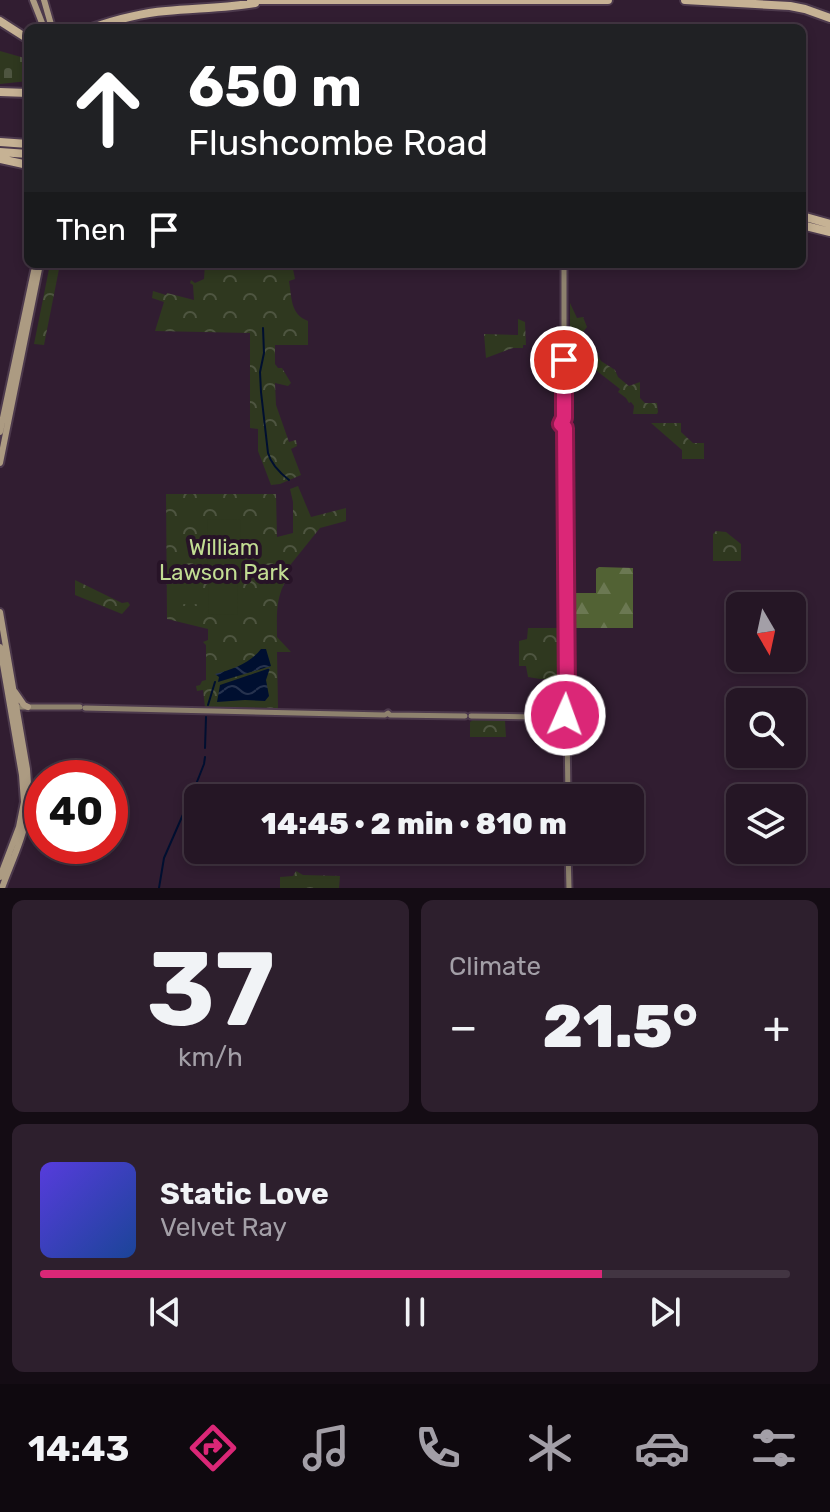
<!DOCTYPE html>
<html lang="en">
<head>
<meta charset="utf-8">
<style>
  :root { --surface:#251625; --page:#2d1f2d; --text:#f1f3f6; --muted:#a39fa7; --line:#423542; --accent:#db2777 }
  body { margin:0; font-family:Rubik,sans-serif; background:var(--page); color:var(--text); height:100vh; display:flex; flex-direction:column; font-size:30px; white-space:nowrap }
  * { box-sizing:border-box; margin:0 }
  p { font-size:26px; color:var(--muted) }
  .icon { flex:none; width:44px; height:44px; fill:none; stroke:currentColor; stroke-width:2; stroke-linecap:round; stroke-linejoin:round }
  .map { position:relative; height:888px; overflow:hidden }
  .side { display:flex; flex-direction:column; gap:12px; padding:12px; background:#140c14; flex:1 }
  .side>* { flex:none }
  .hud { position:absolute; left:24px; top:24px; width:782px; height:244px; border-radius:12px; box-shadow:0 4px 12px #0003,0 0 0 2px var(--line); background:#202124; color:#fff; overflow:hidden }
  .needle { width:52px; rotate:171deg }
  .buttons { position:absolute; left:726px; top:592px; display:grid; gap:16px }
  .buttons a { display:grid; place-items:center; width:80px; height:80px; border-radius:12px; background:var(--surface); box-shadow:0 4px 12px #0003,0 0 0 2px var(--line); font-size:40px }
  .speed { position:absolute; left:24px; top:760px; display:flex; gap:16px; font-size:40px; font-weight:700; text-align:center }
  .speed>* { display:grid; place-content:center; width:104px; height:104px; border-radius:50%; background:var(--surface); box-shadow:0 4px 12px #0003,0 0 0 2px var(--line); line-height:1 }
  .speed .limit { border:12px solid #d22; background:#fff; color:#111 }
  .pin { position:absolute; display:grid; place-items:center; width:68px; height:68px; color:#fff; margin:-34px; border:4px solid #fff; border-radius:50%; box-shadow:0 2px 8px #0007 }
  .me { position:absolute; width:88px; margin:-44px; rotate:2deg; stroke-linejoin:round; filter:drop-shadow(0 0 6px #0008) }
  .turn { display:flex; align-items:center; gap:28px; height:168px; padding:0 32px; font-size:36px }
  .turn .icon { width:104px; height:104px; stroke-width:2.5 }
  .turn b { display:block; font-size:56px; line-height:68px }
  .then { display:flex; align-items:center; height:76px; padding:0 32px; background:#0003; gap:16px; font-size:30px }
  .big { font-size:60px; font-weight:800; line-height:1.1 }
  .side .card { flex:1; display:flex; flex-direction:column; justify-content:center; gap:12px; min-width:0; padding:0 28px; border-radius:12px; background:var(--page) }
  .side .dial { align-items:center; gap:0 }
  .dial b { font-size:104px; line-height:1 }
  .song { display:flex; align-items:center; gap:24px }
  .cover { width:96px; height:96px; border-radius:12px; background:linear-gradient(135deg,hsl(250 70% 55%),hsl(220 70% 35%)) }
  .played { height:8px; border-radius:4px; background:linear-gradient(90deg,var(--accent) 75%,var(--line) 75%) }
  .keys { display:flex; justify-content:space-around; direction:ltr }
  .heat { display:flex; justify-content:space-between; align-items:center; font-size:44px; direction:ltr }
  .side .tiles { flex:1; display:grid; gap:12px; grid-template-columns:1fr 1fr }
  .card:last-child { grid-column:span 2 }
  .trip { position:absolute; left:184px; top:784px; width:460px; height:80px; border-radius:12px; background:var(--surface); box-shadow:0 4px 12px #0003,0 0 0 2px var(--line); font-weight:800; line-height:80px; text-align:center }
  .tabs { display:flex; height:128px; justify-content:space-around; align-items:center; background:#0f090f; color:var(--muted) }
  .tabs .icon { width:56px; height:56px }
  .tabs .on { color:var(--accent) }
  .tabs b { font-size:36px; color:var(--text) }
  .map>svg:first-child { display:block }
  .forest { fill:url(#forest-firs) }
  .cemetery { fill:url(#cemetery-stones) }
  .park { fill:url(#park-crowns) }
  .pitch { fill:#2f381f }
  .water { fill:url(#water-waves) }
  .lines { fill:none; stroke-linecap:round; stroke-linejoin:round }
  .stream { stroke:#000f30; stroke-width:2 }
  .secondary-casing { stroke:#4c394c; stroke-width:9 }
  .primary-casing { stroke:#4c394c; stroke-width:10 }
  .highway-casing { stroke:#4c394c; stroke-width:12 }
  .secondary { stroke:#8e826e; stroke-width:5 }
  .primary { stroke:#ac9b82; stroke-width:6 }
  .highway { stroke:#c6b294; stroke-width:8 }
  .route-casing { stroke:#8e194d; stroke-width:20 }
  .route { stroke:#db2777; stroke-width:14 }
  .labels { text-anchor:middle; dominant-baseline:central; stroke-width:8; stroke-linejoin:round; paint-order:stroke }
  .park-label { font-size:22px; fill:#c2dd93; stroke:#271327 }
</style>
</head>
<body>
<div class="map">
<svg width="830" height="888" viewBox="0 0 830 888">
  <defs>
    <pattern id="forest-firs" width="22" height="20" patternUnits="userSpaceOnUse" patternTransform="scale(2)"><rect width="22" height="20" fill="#526234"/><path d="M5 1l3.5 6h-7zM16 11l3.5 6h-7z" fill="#6b7852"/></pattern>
    <pattern id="cemetery-stones" width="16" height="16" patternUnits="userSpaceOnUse" patternTransform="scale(2)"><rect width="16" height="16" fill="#2f381f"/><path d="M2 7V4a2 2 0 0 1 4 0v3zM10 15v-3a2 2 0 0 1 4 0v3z" fill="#4e5540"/></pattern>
    <pattern id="park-crowns" width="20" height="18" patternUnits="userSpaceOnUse" patternTransform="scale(2)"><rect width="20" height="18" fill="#2f381f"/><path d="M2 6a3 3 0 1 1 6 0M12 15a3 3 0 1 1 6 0" fill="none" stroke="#4e5540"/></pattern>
    <pattern id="water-waves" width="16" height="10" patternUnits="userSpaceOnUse" patternTransform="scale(2)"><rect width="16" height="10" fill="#000f30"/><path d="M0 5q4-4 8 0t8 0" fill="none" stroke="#26324e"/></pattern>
  </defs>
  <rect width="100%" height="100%" fill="#311d31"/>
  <path class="forest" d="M 599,567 L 633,568 L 633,628 L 571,628 L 571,593 L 596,593 L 596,569 Z"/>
  <path class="cemetery" d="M 0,51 L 28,59 L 28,81 L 0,84 Z"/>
  <path class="park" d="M 50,264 L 60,264 L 44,345 L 34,344 Z
    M 205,264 L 292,264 L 295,279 L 289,281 C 292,298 290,314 308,321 L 308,345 L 275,345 L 275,364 L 278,368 L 282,368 L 291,383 L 288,386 L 275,383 L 276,405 L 289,442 L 296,440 L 297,446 L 291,449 L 301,475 L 280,484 L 271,485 L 258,451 L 258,429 L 250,428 L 250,333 L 155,331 L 164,302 L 152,298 L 153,291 L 166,295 L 167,293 L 194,300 L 193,285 L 190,283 L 191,280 L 195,283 L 204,279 Z
    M 570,303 L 577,318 L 583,317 L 587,327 L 578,338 L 590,348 L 593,347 L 601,361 L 615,370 L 618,377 L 629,386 L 640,382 L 640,398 L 645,403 L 657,403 L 658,412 L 657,414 L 633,414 L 634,406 L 631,402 L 629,403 L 626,398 L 618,392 L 620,389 L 588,364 L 583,364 L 581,370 L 570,366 Z
    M 518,319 L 525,322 L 526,345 L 523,345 L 523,348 L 513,348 L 486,358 L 484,334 L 518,335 Z
    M 651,423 L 681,423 L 681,432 L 693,443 L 704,443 L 704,459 L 682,459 L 682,450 Z
    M 298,486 L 311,517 L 346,508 L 346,521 L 320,528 L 279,579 L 287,579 C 275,598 277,616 277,637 L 291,652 L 277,652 L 278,708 L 205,707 L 203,690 L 197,691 L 196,686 L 200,685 L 202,681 L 206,680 L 206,645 L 203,642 L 208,640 L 208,629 L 167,619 L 166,494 L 276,494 L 277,537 L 293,533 L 293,502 L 290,489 Z
    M 716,531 L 726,532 L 741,544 L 741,561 L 713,561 L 713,534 Z
    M 75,580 L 122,603 L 128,602 L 130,605 L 122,614 L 75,595 Z
    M 528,628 L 563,628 L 563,679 L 540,679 L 528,677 L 526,666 L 519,666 L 519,641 L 527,639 Z
    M 473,720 L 505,721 L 506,737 L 470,737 L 470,722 Z
    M 296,871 L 303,875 L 340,876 L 339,888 L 280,888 L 280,877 L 293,876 Z"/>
  <path class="pitch" d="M 208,519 L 241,520 L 240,567 L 207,566 Z
    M 209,570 L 238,570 L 237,615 L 208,614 Z
    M 199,582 L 199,604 L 173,604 L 173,583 Z"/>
  <path class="water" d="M 261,649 L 266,649 L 271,666 L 218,682 L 219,677 L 215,674 C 233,669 249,664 261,649 Z
    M 270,668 L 266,680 L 269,696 L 265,701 L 245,700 L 217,702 L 220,685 Z"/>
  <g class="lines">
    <path class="stream" d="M 263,328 L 264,353 L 260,372 L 261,392 L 268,453 C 271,464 280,473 289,480
      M 208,705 L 215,682
      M 205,748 L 206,717
      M 193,792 L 204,764 L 205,757
      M 159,888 L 164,858 L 188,803"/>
    <defs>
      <path id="secondary" d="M 565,346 L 568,425 L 565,428 L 567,663 L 567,699 L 564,713 L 565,715
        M 564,348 L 564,264
        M 568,702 L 571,712 L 568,723
        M 13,707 L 80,707
        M 85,708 L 385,715 L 388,713 L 390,715 L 465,716
        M 565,715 L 567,728 L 568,798
        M 471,716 L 534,717 L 564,711
        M 568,850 L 569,888"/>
      <path id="primary" d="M 33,0 L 44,28
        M 44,0 L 52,28
        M 0,432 L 34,271
        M 0,463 L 40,264
        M 0,612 L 27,769 C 28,782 29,795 28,808 C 25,835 11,863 2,888
        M 0,647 L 22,775 L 24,802 L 19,827 L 0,877
        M 15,692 L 24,705 L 28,707"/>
      <path id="highway" d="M 251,0 L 608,0
        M 685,0 L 790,6 L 805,9 L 830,18
        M 0,21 L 28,39
        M 92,28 C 115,20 141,13 166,11 C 196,8 226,8 255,3
        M 0,92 L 28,93
        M 0,142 L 28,144
        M 0,152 L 28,154
        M 0,159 L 28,165
        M 802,216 L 830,224
        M 802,225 L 830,232"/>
    </defs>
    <use href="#secondary" class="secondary-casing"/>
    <use href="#primary" class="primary-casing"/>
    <use href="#highway" class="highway-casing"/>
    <use href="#secondary" class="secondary"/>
    <use href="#primary" class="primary"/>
    <use href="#highway" class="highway"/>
  </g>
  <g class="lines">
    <defs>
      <path id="route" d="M 564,360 L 564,418 L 561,424 L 565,428 L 567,699 L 564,713 L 565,715"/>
    </defs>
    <use href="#route" class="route-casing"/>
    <use href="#route" class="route"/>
  </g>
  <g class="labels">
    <g class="park-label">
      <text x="224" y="547">William<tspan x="224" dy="25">Lawson Park</tspan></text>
    </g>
  </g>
</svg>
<div class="buttons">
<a><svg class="needle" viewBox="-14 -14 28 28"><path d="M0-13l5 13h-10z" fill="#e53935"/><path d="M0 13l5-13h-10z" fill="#a39fa7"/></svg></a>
<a><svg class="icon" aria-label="search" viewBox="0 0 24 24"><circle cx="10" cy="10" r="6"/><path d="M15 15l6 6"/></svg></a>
<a><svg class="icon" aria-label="layers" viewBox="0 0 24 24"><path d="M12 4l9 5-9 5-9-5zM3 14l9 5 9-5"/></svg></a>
</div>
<div class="speed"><div class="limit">40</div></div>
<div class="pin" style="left:564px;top:360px;background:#d93025"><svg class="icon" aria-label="arrive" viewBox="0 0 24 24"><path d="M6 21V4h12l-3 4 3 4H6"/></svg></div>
<svg class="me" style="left:565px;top:715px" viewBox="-20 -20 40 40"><circle r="17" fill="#db2777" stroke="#fff" stroke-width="3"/><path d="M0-11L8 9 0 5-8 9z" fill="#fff"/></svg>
<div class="trip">14:45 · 2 min · 810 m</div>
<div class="hud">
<div class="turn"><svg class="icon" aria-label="ahead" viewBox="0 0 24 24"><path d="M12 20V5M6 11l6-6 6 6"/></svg><div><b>650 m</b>Flushcombe Road</div></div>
<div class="then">Then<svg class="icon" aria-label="arrive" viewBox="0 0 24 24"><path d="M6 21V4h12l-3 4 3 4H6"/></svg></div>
</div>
</div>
<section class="side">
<div class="tiles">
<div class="card dial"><b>37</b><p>km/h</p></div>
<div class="card"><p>Climate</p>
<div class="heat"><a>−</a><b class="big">21.5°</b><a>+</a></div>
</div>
<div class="card">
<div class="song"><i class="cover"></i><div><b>Static Love</b><p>Velvet Ray</p></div></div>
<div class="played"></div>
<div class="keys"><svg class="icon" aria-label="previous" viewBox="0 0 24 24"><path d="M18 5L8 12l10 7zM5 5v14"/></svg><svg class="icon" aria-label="pause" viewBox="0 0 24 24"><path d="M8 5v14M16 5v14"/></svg><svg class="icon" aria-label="next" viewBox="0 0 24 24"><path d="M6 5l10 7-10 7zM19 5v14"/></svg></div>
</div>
</div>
</section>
<nav class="tabs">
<b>14:43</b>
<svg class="icon on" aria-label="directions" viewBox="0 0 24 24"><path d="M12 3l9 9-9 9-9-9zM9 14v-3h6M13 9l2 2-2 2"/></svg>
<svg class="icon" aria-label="music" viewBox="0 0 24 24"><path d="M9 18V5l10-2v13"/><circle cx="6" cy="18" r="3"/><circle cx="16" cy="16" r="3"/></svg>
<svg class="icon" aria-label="phone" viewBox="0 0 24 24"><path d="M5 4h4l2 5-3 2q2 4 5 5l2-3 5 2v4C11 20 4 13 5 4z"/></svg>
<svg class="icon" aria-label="climate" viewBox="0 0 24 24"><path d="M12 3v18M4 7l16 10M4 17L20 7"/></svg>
<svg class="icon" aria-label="car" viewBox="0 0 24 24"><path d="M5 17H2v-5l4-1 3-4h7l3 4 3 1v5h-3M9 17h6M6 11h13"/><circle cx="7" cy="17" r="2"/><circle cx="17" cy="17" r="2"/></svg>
<svg class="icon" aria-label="filters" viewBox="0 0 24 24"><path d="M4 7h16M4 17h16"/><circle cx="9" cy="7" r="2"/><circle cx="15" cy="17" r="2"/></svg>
</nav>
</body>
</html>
